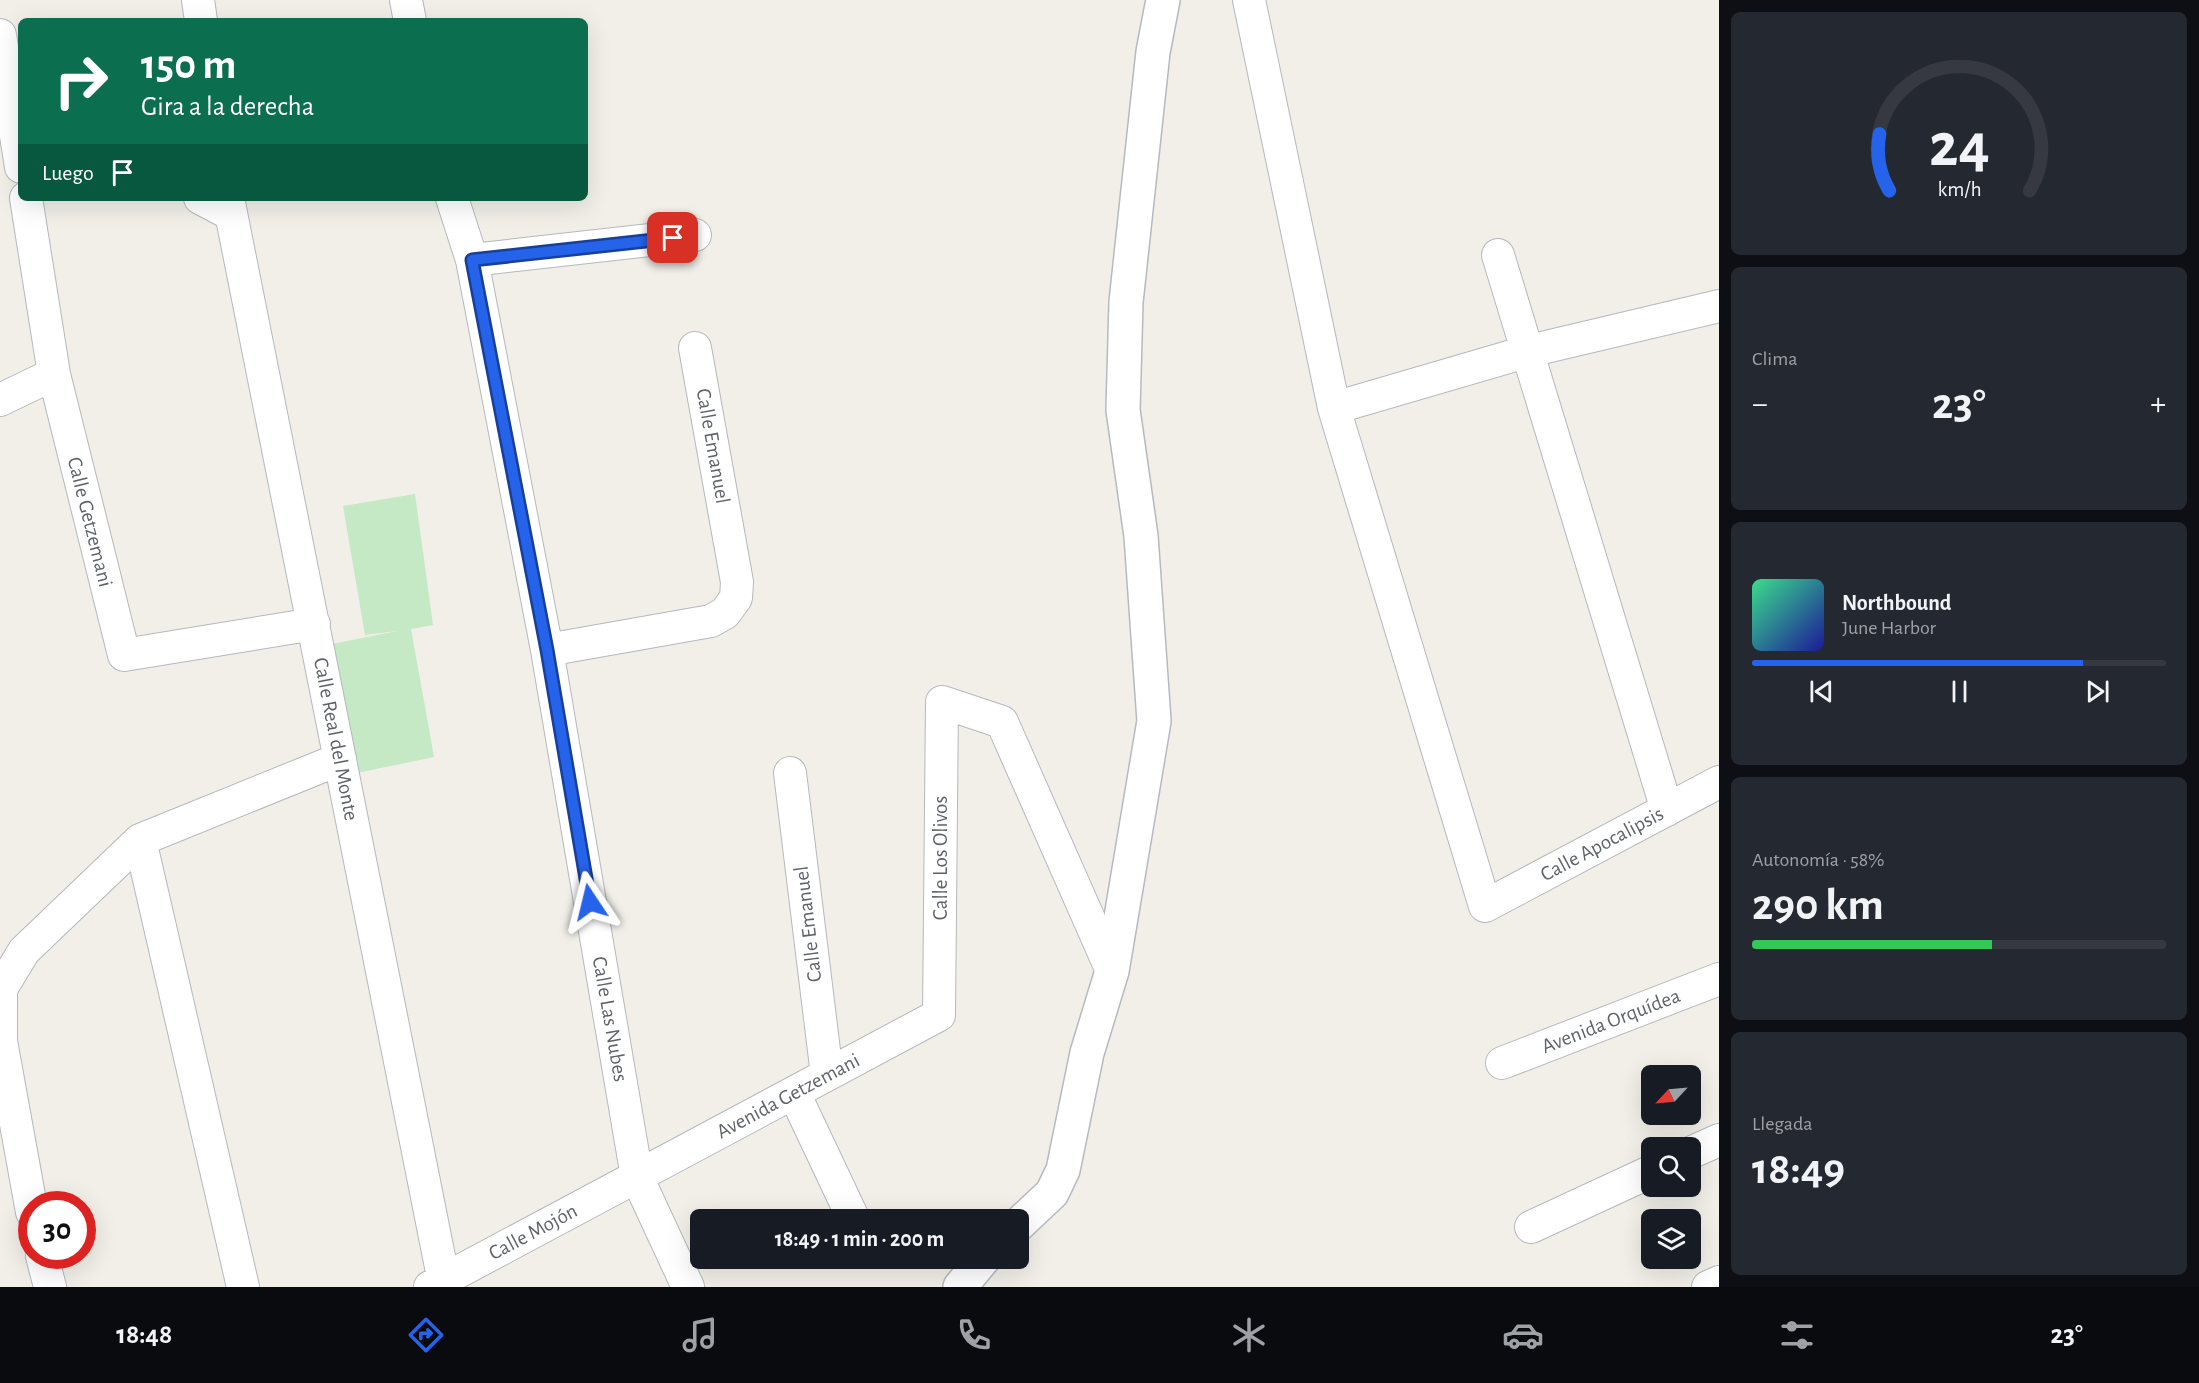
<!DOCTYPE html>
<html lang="es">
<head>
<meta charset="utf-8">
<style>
  :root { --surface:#171b24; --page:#242831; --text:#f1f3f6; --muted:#9ea1a6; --line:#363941; --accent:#2563eb }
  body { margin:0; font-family:"Alegreya Sans",sans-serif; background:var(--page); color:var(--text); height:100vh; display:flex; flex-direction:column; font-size:22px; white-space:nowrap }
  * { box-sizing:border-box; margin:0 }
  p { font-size:20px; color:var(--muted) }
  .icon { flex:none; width:33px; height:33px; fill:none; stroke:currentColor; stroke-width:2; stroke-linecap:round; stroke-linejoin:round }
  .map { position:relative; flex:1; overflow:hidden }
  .panel { display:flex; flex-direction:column; gap:12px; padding:12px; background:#0d0f14; width:480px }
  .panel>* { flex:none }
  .banner { position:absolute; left:18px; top:18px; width:570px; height:183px; border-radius:9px; box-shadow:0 6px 24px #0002; background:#0b6e4f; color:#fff; overflow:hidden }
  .needle { width:39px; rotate:244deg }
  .controls { position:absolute; left:1641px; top:1065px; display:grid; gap:12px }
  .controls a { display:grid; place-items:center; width:60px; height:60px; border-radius:9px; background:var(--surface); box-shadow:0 6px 24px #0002; font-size:30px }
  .speed { position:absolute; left:18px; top:1191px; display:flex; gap:12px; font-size:30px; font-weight:700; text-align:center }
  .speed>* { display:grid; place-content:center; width:78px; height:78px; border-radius:50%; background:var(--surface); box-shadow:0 6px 24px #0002; line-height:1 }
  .speed .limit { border:9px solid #d22; background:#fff; color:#111 }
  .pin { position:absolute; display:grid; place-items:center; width:51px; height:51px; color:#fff; margin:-26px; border-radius:12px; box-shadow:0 3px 9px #0006 }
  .me { position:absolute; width:66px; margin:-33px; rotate:350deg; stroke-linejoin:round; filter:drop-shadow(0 0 4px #0008) }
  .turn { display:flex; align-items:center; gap:21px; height:126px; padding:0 24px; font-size:27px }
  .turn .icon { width:78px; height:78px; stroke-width:2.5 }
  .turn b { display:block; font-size:42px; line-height:51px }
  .then { display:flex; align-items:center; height:57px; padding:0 24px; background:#0003; gap:12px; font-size:22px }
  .big { font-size:45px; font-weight:600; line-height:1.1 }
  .panel .card { flex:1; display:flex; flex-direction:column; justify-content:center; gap:9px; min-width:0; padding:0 21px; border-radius:9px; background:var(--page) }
  .panel .dial { align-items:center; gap:0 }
  .dial svg { height:156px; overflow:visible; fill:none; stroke:var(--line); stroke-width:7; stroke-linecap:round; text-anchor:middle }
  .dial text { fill:var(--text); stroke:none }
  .song { display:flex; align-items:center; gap:18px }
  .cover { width:72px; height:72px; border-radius:9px; background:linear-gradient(135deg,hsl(150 70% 55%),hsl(240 70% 35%)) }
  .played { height:6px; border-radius:3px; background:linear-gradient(90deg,var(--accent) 80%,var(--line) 80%) }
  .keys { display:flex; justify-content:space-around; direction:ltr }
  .heat { display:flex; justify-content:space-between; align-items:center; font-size:33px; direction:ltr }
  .charge { height:9px; border-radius:4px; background:linear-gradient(90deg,#34c759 58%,var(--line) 0) }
  .trip { position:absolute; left:690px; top:1209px; width:339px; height:60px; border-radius:9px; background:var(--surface); box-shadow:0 6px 24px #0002; font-weight:600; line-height:60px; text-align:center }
  .tab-bar { display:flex; height:96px; justify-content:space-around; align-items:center; background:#090b0e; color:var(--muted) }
  .tab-bar .icon { width:42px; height:42px }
  .tab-bar .current { color:var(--accent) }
  .tab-bar b { font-size:27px; color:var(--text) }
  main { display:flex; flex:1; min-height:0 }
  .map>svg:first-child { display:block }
  .green { fill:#c5e8c5 }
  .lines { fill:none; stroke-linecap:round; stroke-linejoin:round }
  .minor-casing { stroke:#b5b8bc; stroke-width:34 }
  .secondary-casing { stroke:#b6babf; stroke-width:36 }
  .minor { stroke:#fff; stroke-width:32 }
  .secondary { stroke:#fff; stroke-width:33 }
  .route-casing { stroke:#184099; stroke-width:15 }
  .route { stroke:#2563eb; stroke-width:10 }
  .labels { text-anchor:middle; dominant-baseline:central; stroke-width:5; stroke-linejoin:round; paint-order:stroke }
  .street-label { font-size:21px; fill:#5f6368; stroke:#fff }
</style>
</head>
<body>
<main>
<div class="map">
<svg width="1719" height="1287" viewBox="0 0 1719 1287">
  <rect width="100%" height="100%" fill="#f1efe8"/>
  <path class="green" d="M 415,494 L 433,625 L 411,629 L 434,757 L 357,773 L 332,644 L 397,631 L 365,635 L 343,506 Z"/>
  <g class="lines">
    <defs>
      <path id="minor" d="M 198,0 L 201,21
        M 406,0 L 410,21
        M 1249,0 L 1334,408 L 1485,906 L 1719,782
        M 0,35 L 21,167
        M 26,198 L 54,374 L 124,655 L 314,624
        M 200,198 L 230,214
        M 228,198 L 445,1287
        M 452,198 L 472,260 L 547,650 L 637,1177 L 688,1287
        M 1498,255 L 1667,810
        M 472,260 L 695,235
        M 0,400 L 54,374
        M 1334,408 L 1529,351 L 1719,306
        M 547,650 L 711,621 L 725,613 L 736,598 L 737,582 L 695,348
        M 790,773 L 827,1075
        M 140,840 L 243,1287
        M 1502,1063 L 1719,979
        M 794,1093 L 854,1220
        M 1690,1153 L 1719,1140
        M 32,1212 L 1,1041 L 1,989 L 24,951 L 140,840 L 340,759
        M 1531,1227 L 1652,1171
        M 42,1256 L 50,1287
        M 430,1287 L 939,1015 L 942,702 L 1002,722 L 1112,971
        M 1708,1287 L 1719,1282"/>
      <path id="secondary" d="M 1018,1225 L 1052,1193 L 1063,1170 L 1087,1053 L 1112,971 L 1154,721 L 1141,536 L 1123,410 L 1126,302 L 1153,52 L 1163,0
        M 960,1287 L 984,1258"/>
    </defs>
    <use href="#minor" class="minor-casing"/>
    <use href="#secondary" class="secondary-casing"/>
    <use href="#minor" class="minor"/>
    <use href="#secondary" class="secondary"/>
  </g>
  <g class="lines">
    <defs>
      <path id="route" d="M 590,902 L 547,650 L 472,260 L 673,238"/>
    </defs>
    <use href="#route" class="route-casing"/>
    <use href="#route" class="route"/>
  </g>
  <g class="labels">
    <g class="street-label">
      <text transform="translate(713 446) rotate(80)">Calle Emanuel</text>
      <text transform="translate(90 522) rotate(76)">Calle Getzemani</text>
      <text transform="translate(336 739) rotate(79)">Calle Real del Monte</text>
      <text transform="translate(1602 844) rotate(-28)">Calle Apocalipsis</text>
      <text transform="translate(940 858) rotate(-90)">Calle Los Olivos</text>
      <text transform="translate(808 924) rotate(-97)">Calle Emanuel</text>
      <text transform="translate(610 1019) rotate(80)">Calle Las Nubes</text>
      <text transform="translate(1611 1021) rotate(-21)">Avenida Orquídea</text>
      <text transform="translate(788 1096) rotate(-28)">Avenida Getzemani</text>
      <text transform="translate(533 1232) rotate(-28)">Calle Mojón</text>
    </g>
  </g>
</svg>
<div class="controls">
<a><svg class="needle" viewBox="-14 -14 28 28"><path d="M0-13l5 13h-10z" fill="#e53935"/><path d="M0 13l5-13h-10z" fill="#9ea1a6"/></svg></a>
<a><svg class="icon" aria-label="search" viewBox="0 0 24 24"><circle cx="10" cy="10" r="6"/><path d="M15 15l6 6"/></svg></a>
<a><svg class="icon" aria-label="layers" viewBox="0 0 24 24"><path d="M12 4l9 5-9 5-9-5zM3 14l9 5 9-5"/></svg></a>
</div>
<div class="speed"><div class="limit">30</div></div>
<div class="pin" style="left:673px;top:238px;background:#d93025"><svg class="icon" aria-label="arrive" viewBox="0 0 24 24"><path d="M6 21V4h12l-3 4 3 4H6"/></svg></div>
<svg class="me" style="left:590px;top:902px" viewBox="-20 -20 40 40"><path d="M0-17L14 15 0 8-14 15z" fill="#2563eb" stroke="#fff" stroke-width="4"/></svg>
<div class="trip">18:49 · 1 min · 200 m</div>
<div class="banner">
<div class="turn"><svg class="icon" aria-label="right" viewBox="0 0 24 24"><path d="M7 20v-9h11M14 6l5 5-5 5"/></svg><div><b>150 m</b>Gira a la derecha</div></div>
<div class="then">Luego<svg class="icon" aria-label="arrive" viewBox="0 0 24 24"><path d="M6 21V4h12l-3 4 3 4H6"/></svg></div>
</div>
</div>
<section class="panel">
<div class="card dial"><svg viewBox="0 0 100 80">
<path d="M14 69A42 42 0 1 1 86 69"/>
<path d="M14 69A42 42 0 0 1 9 40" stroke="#2563eb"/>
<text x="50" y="56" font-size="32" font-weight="700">24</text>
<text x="50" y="72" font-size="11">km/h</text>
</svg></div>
<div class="card"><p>Clima</p>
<div class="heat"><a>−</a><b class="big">23°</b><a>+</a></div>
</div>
<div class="card">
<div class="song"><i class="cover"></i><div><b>Northbound</b><p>June Harbor</p></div></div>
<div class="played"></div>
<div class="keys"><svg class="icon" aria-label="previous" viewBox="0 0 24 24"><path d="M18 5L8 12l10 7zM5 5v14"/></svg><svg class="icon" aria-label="pause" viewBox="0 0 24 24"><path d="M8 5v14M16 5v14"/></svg><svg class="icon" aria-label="next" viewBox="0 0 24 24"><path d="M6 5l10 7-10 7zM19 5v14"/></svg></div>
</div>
<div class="card"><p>Autonomía · 58%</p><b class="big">290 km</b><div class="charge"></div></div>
<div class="card"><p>Llegada</p><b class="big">18:49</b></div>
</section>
</main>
<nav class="tab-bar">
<b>18:48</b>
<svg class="icon current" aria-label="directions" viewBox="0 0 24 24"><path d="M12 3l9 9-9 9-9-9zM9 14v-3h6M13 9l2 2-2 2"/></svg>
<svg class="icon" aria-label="music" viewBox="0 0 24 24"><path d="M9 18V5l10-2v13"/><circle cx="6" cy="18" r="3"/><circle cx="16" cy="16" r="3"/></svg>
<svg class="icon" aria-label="phone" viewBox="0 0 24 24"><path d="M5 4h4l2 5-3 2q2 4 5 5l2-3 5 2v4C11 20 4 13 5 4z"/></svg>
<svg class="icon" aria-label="climate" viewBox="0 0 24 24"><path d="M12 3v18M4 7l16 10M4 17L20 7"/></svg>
<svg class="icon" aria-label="car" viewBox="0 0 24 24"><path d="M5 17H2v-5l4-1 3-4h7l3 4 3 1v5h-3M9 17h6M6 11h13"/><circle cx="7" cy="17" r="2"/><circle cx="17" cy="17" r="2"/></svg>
<svg class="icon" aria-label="filters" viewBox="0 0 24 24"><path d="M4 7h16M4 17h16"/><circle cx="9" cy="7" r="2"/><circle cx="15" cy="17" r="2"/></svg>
<b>23°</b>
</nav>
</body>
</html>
